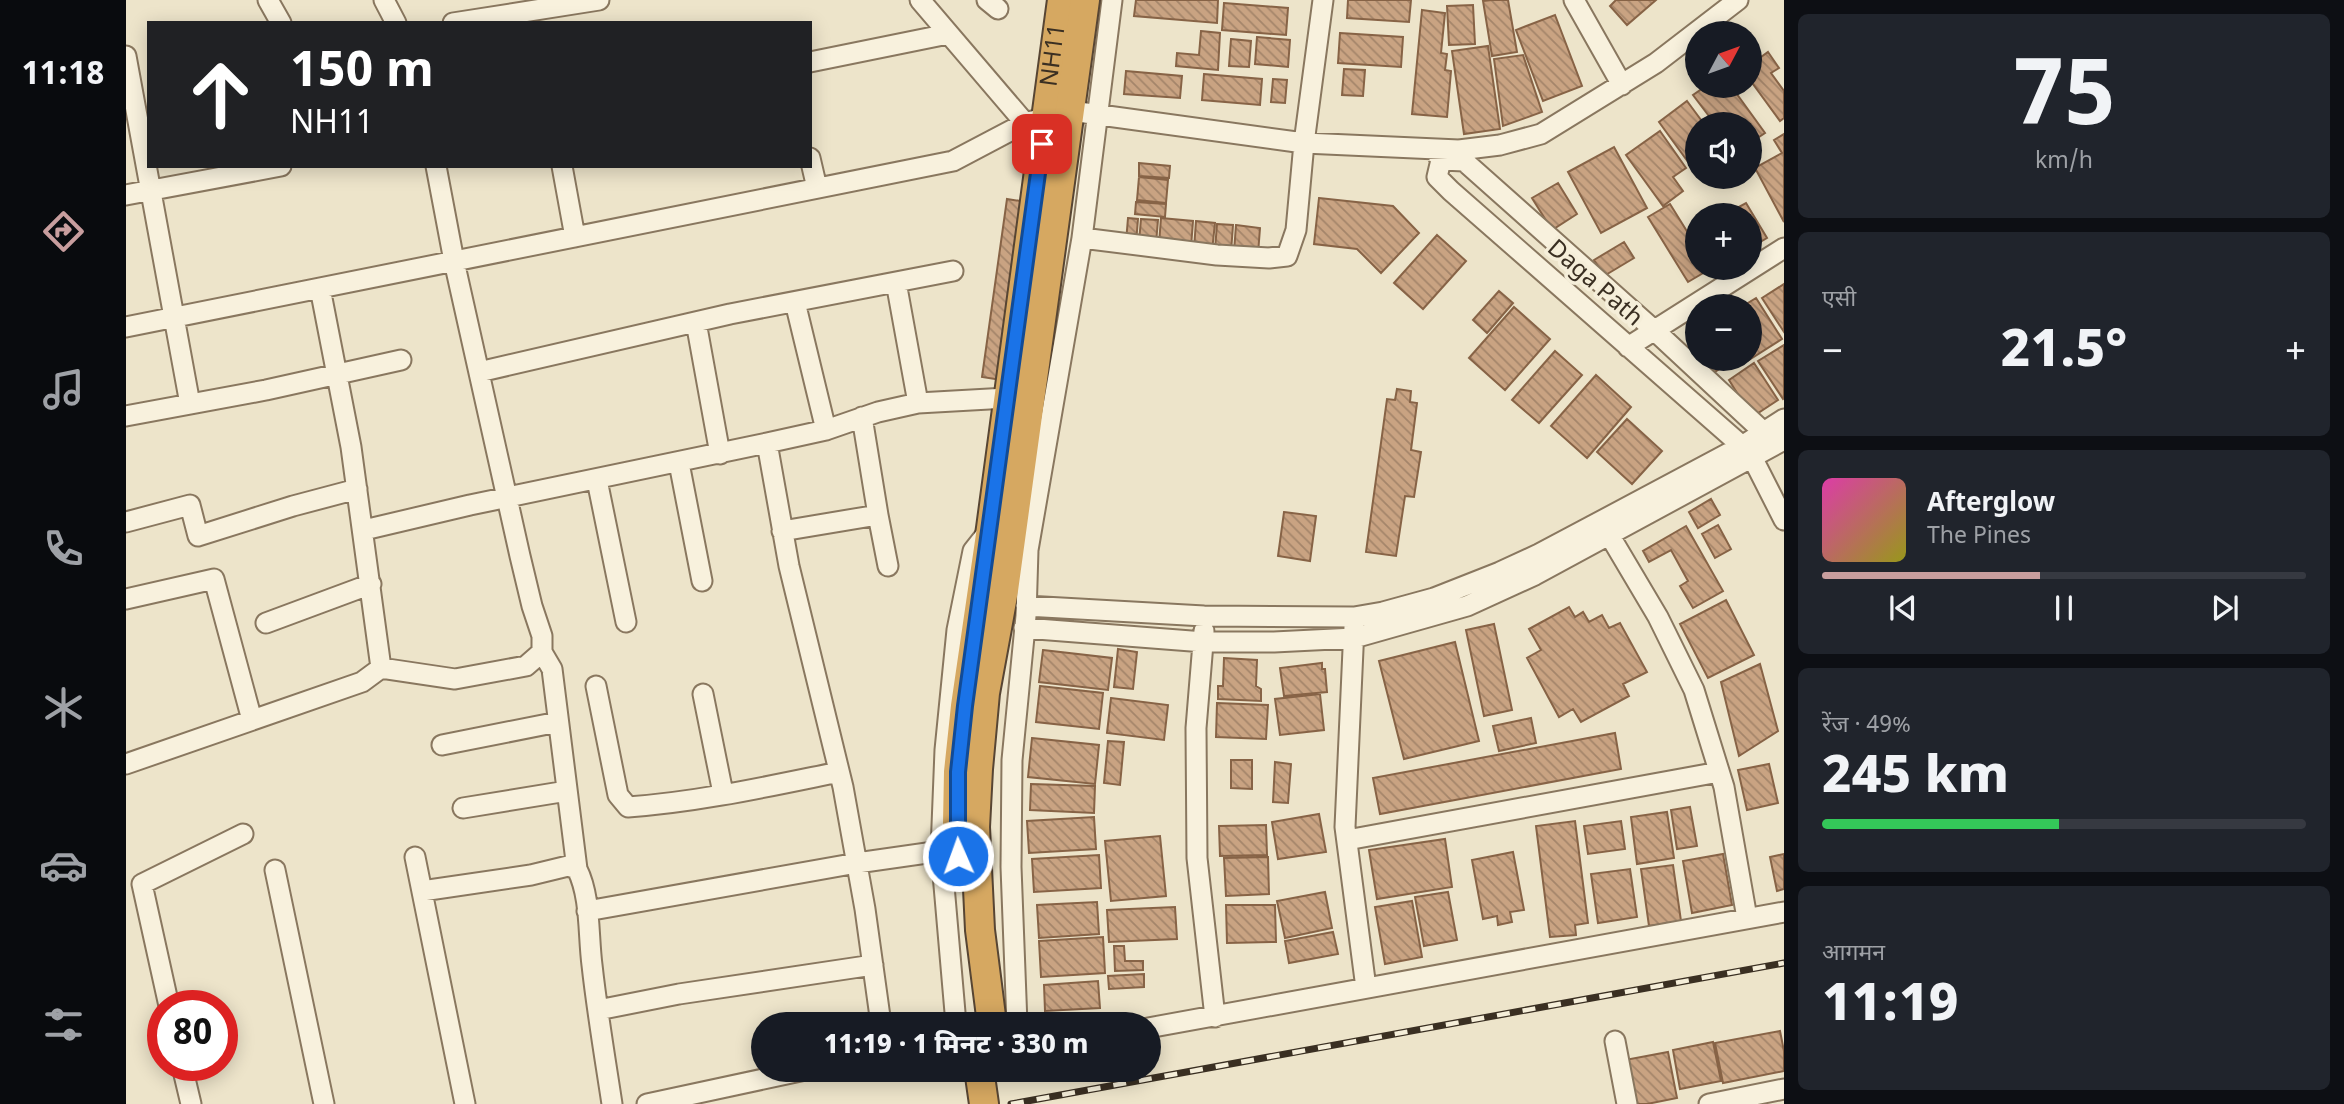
<!DOCTYPE html>
<html lang="hi">
<head>
<meta charset="utf-8">
<style>
  :root { --surface:#171b24; --page:#20242c; --text:#f1f3f6; --muted:#9ea1a6; --line:#363941; --accent:#c89e9e }
  body { margin:0; font-family:Georgia,"Noto Sans Devanagari",serif; background:var(--page); color:var(--text); height:100vh; display:flex; flex-direction:column; font-size:26px; white-space:nowrap }
  * { box-sizing:border-box; margin:0 }
  p { font-size:23px; color:var(--muted) }
  .icon { flex:none; width:38px; height:38px; fill:none; stroke:currentColor; stroke-width:2; stroke-linecap:round; stroke-linejoin:round }
  .map { position:relative; flex:1; overflow:hidden }
  .drawer { display:flex; flex-direction:column; gap:14px; padding:14px; background:#0d0f14; width:560px }
  .drawer>* { flex:none }
  .guide { position:absolute; left:21px; top:21px; width:665px; height:147px; border-radius:0px; box-shadow:0 4px 18px #0003; background:#202124; color:#fff; overflow:hidden }
  .needle { width:46px; rotate:49deg }
  .fabs { position:absolute; left:1559px; top:21px; display:grid; gap:14px }
  .fabs a { display:grid; place-items:center; width:77px; height:77px; border-radius:50%; background:var(--surface); box-shadow:0 4px 18px #0003; font-size:35px }
  .speed { position:absolute; left:21px; top:990px; display:flex; gap:14px; font-size:35px; font-weight:700; text-align:center }
  .speed>* { display:grid; place-content:center; width:91px; height:91px; border-radius:50%; background:var(--surface); box-shadow:0 4px 18px #0003; line-height:1 }
  .speed .limit { border:10px solid #d22; background:#fff; color:#111 }
  .pin { position:absolute; display:grid; place-items:center; width:60px; height:60px; color:#fff; margin:-30px; border-radius:14px; box-shadow:0 4px 10px #0006 }
  .me { position:absolute; width:77px; margin:-38px; rotate:358deg; stroke-linejoin:round; filter:drop-shadow(0 0 5px #0008) }
  .turn { display:flex; align-items:center; gap:24px; height:147px; padding:0 28px; font-size:32px }
  .turn .icon { width:91px; height:91px; stroke-width:2.5 }
  .turn b { display:block; font-size:49px; line-height:60px }
  .big { font-size:52px; font-weight:800; line-height:1.1 }
  .drawer .card { flex:1; display:flex; flex-direction:column; justify-content:center; gap:10px; min-width:0; padding:0 24px; border-radius:10px; background:var(--page) }
  .drawer .dial { align-items:center; gap:0 }
  .dial b { font-size:91px; line-height:1 }
  .song { display:flex; align-items:center; gap:21px }
  .cover { width:84px; height:84px; border-radius:10px; background:linear-gradient(135deg,hsl(320 70% 55%),hsl(60 70% 35%)) }
  .played { height:7px; border-radius:4px; background:linear-gradient(90deg,var(--accent) 45%,var(--line) 45%) }
  .keys { display:flex; justify-content:space-around; direction:ltr }
  .heat { display:flex; justify-content:space-between; align-items:center; font-size:38px; direction:ltr }
  .charge { height:10px; border-radius:5px; background:linear-gradient(90deg,#34c759 49%,var(--line) 0) }
  .trip { position:absolute; left:625px; top:1012px; width:410px; height:70px; border-radius:35px; background:var(--surface); box-shadow:0 4px 18px #0003; font-weight:800; line-height:70px; text-align:center }
  main { display:flex; flex:1; min-height:0 }
  .tab-bar { display:flex; flex-direction:column; width:126px; justify-content:space-around; align-items:center; background:#090b0e; color:var(--muted) }
  .tab-bar .icon { width:49px; height:49px }
  .tab-bar .active { color:var(--accent) }
  .tab-bar b { font-size:32px; color:var(--text) }
  .map>svg:first-child { display:block }
  .building { fill:url(#building-back-hatch); stroke:#876346; stroke-width:2 }
  .lines { fill:none; stroke-linecap:round; stroke-linejoin:round }
  .minor-casing { stroke:#89775f; stroke-width:23 }
  .highway-casing { stroke:#574533; stroke-width:32 }
  .minor { stroke:#f8f1dd; stroke-width:19 }
  .highway { stroke:#d6a861; stroke-width:28 }
  .rail-casing { stroke:#3a2f22; stroke-width:7 }
  .rail { stroke:#f5eed9; stroke-width:4.5; stroke-dasharray:13; stroke-linecap:butt }
  .route-casing { stroke:#114b97; stroke-width:18 }
  .route { stroke:#1a73e8; stroke-width:12 }
  .labels { text-anchor:middle; dominant-baseline:central; stroke-width:7; stroke-linejoin:round; paint-order:stroke }
  .street-label { font-size:24px; fill:#3a2f22; stroke:#f5eed9 }
</style>
</head>
<body>
<main>
<nav class="tab-bar">
<b>11:18</b>
<svg class="icon active" aria-label="directions" viewBox="0 0 24 24"><path d="M12 3l9 9-9 9-9-9zM9 14v-3h6M13 9l2 2-2 2"/></svg>
<svg class="icon" aria-label="music" viewBox="0 0 24 24"><path d="M9 18V5l10-2v13"/><circle cx="6" cy="18" r="3"/><circle cx="16" cy="16" r="3"/></svg>
<svg class="icon" aria-label="phone" viewBox="0 0 24 24"><path d="M5 4h4l2 5-3 2q2 4 5 5l2-3 5 2v4C11 20 4 13 5 4z"/></svg>
<svg class="icon" aria-label="climate" viewBox="0 0 24 24"><path d="M12 3v18M4 7l16 10M4 17L20 7"/></svg>
<svg class="icon" aria-label="car" viewBox="0 0 24 24"><path d="M5 17H2v-5l4-1 3-4h7l3 4 3 1v5h-3M9 17h6M6 11h13"/><circle cx="7" cy="17" r="2"/><circle cx="17" cy="17" r="2"/></svg>
<svg class="icon" aria-label="filters" viewBox="0 0 24 24"><path d="M4 7h16M4 17h16"/><circle cx="9" cy="7" r="2"/><circle cx="15" cy="17" r="2"/></svg>
</nav>
<div class="map">
<svg width="1658" height="1104" viewBox="0 0 1658 1104">
  <defs>
    <pattern id="building-back-hatch" width="6" height="6" patternUnits="userSpaceOnUse" patternTransform="scale(1.75)"><rect width="6" height="6" fill="#c9a382"/><path d="M-1 5l2 2M0 0l6 6M5-1l2 2" fill="none" stroke="#a4856a"/></pattern>
  </defs>
  <rect width="100%" height="100%" fill="#ede4ca"/>
  <path class="building" d="M 1010,0 L 1092,0 L 1091,23 L 1008,16 Z
    M 1222,0 L 1285,0 L 1283,22 L 1221,18 Z
    M 1366,0 L 1382,0 L 1391,52 L 1366,56 L 1357,1 Z
    M 1490,0 L 1530,0 L 1501,25 L 1484,6 Z
    M 1098,3 L 1162,8 L 1160,35 L 1096,30 Z
    M 1347,5 L 1349,44 L 1323,45 L 1321,6 Z
    M 1296,10 L 1319,13 L 1315,53 L 1321,54 L 1319,70 L 1325,71 L 1321,117 L 1286,114 Z
    M 1429,15 L 1456,86 L 1417,101 L 1390,30 Z
    M 1075,31 L 1094,33 L 1092,70 L 1050,66 L 1051,53 L 1073,55 Z
    M 1214,33 L 1277,37 L 1275,67 L 1212,63 Z
    M 1131,37 L 1164,40 L 1162,67 L 1129,64 Z
    M 1105,39 L 1125,41 L 1123,67 L 1103,66 Z
    M 1362,46 L 1374,129 L 1338,134 L 1326,51 Z
    M 1642,52 L 1653,68 L 1645,73 L 1658,91 L 1658,118 L 1654,121 L 1624,80 L 1624,65 Z
    M 1397,55 L 1416,112 L 1377,126 L 1368,59 Z
    M 1218,69 L 1239,70 L 1237,96 L 1216,95 Z
    M 1000,71 L 1056,76 L 1054,98 L 998,94 Z
    M 1078,74 L 1136,79 L 1134,105 L 1076,100 Z
    M 1147,79 L 1161,80 L 1159,103 L 1145,102 Z
    M 1580,86 L 1605,86 L 1639,133 L 1624,143 L 1624,124 L 1589,124 L 1567,95 Z
    M 1561,101 L 1578,124 L 1572,124 L 1572,162 L 1565,166 L 1533,122 Z
    M 1534,131 L 1560,168 L 1547,177 L 1557,191 L 1537,206 L 1500,155 Z
    M 1658,134 L 1658,222 L 1629,168 L 1656,153 L 1648,140 Z
    M 1488,147 L 1521,208 L 1475,233 L 1442,172 Z
    M 1013,163 L 1044,166 L 1043,178 L 1013,176 Z
    M 1013,177 L 1042,180 L 1040,203 L 1011,200 Z
    M 1432,183 L 1451,214 L 1426,230 L 1406,198 Z
    M 1193,198 L 1267,206 L 1293,233 L 1255,273 L 1231,249 L 1188,244 Z
    M 881,199 L 901,202 L 876,380 L 856,377 Z
    M 1010,202 L 1040,204 L 1039,217 L 1009,214 Z
    M 1620,203 L 1641,238 L 1624,248 L 1624,215 L 1598,215 Z
    M 1544,204 L 1572,249 L 1572,268 L 1584,269 L 1562,282 L 1522,217 Z
    M 1002,218 L 1012,219 L 1010,243 L 1000,242 Z
    M 1035,218 L 1067,221 L 1065,247 L 1033,244 Z
    M 1015,219 L 1032,220 L 1030,243 L 1013,242 Z
    M 1070,221 L 1089,223 L 1086,251 L 1068,249 Z
    M 1091,224 L 1107,225 L 1105,252 L 1089,250 Z
    M 1110,225 L 1134,228 L 1132,254 L 1108,252 Z
    M 1311,235 L 1340,261 L 1297,309 L 1268,283 Z
    M 1498,242 L 1508,258 L 1478,276 L 1468,260 Z
    M 1658,284 L 1658,332 L 1636,298 Z
    M 1373,291 L 1387,303 L 1361,333 L 1347,320 Z
    M 1630,298 L 1656,339 L 1623,360 L 1624,306 L 1617,306 Z
    M 1388,307 L 1424,339 L 1379,390 L 1343,358 Z
    M 1572,325 L 1572,349 L 1561,332 Z
    M 1658,345 L 1658,398 L 1657,399 L 1632,361 Z
    M 1429,351 L 1456,375 L 1413,423 L 1386,400 Z
    M 1578,359 L 1609,359 L 1587,373 Z
    M 1628,363 L 1652,400 L 1626,417 L 1603,380 Z
    M 1470,375 L 1505,407 L 1461,458 L 1425,426 Z
    M 1271,389 L 1285,391 L 1284,402 L 1291,403 L 1285,450 L 1295,452 L 1288,497 L 1279,496 L 1270,556 L 1240,552 L 1261,399 L 1269,400 Z
    M 1501,419 L 1536,451 L 1506,484 L 1471,452 Z
    M 1585,499 L 1594,515 L 1572,528 L 1563,512 Z
    M 1158,512 L 1190,516 L 1184,561 L 1152,556 Z
    M 1592,525 L 1605,549 L 1589,558 L 1576,534 Z
    M 1560,526 L 1597,591 L 1567,608 L 1554,586 L 1562,581 L 1545,550 L 1523,562 L 1517,551 Z
    M 1600,600 L 1628,655 L 1582,678 L 1554,624 Z
    M 1443,607 L 1449,617 L 1457,612 L 1463,622 L 1476,615 L 1483,628 L 1494,623 L 1521,672 L 1497,684 L 1503,696 L 1455,722 L 1447,709 L 1433,717 L 1401,658 L 1415,650 L 1403,629 Z
    M 1368,624 L 1386,710 L 1358,716 L 1340,630 Z
    M 1329,642 L 1353,741 L 1278,759 L 1253,661 Z
    M 992,649 L 1011,652 L 1007,689 L 988,687 Z
    M 917,650 L 986,658 L 982,690 L 913,682 Z
    M 1098,658 L 1131,660 L 1130,686 L 1135,689 L 1135,701 L 1092,699 L 1092,686 L 1097,686 Z
    M 1196,663 L 1196,669 L 1199,669 L 1201,692 L 1158,696 L 1154,668 Z
    M 1634,664 L 1652,731 L 1613,756 L 1595,682 Z
    M 914,686 L 977,693 L 973,729 L 910,722 Z
    M 1194,694 L 1198,730 L 1154,735 L 1149,699 Z
    M 985,698 L 1042,705 L 1038,740 L 981,733 Z
    M 1091,703 L 1142,705 L 1140,739 L 1090,737 Z
    M 1405,718 L 1410,743 L 1373,751 L 1367,726 Z
    M 1489,733 L 1495,769 L 1254,814 L 1247,778 Z
    M 906,738 L 973,745 L 969,784 L 902,777 Z
    M 982,741 L 998,742 L 994,785 L 978,783 Z
    M 1105,760 L 1126,760 L 1126,789 L 1105,788 Z
    M 1149,762 L 1165,764 L 1162,803 L 1147,802 Z
    M 1643,764 L 1652,803 L 1621,810 L 1612,770 Z
    M 905,784 L 969,786 L 968,813 L 904,810 Z
    M 1564,807 L 1571,846 L 1551,849 L 1545,810 Z
    M 1541,812 L 1548,858 L 1511,864 L 1505,817 Z
    M 1193,814 L 1200,852 L 1152,859 L 1146,822 Z
    M 968,817 L 970,849 L 903,853 L 901,821 Z
    M 1449,821 L 1462,923 L 1449,925 L 1450,935 L 1424,937 L 1410,826 Z
    M 1495,821 L 1499,849 L 1462,854 L 1458,826 Z
    M 1140,825 L 1141,855 L 1094,856 L 1093,826 Z
    M 1034,836 L 1040,896 L 985,901 L 979,841 Z
    M 1319,839 L 1326,887 L 1251,899 L 1243,850 Z
    M 1387,852 L 1398,910 L 1384,912 L 1386,922 L 1372,925 L 1371,916 L 1357,919 L 1346,860 Z
    M 1597,854 L 1606,905 L 1566,913 L 1557,861 Z
    M 1658,854 L 1658,889 L 1651,891 L 1644,857 Z
    M 973,855 L 975,888 L 908,892 L 906,859 Z
    M 1142,857 L 1143,894 L 1100,896 L 1098,858 Z
    M 1547,865 L 1555,921 L 1523,926 L 1515,869 Z
    M 1504,869 L 1511,917 L 1472,923 L 1465,874 Z
    M 1199,892 L 1206,928 L 1159,938 L 1151,901 Z
    M 1322,892 L 1331,940 L 1298,946 L 1289,897 Z
    M 1286,901 L 1296,957 L 1259,964 L 1249,907 Z
    M 971,902 L 973,934 L 913,938 L 911,905 Z
    M 1100,905 L 1149,905 L 1150,942 L 1101,943 Z
    M 1049,907 L 1051,939 L 983,942 L 981,910 Z
    M 1207,932 L 1212,954 L 1163,963 L 1159,941 Z
    M 977,937 L 979,973 L 915,977 L 913,941 Z
    M 988,946 L 998,946 L 999,961 L 1017,961 L 1017,970 L 989,971 Z
    M 1018,974 L 1018,987 L 983,989 L 982,976 Z
    M 972,981 L 974,1008 L 919,1011 L 918,985 Z
    M 1654,1031 L 1658,1051 L 1658,1071 L 1597,1083 L 1589,1043 Z
    M 1587,1042 L 1595,1081 L 1554,1089 L 1547,1050 Z
    M 1542,1052 L 1551,1098 L 1521,1104 L 1507,1104 L 1499,1060 Z"/>
  <g class="lines">
    <defs>
      <path id="minor" d="M 142,0 L 155,23
        M 258,0 L 270,23
        M 794,0 L 899,123
        M 861,0 L 872,9
        M 1448,0 L 1496,85
        M 327,23 L 473,0
        M 0,56 L 64,404
        M 684,62 L 822,34
        M 1308,149 L 1315,160 L 1311,177 L 1325,191 L 1616,446 L 1626,457 L 1658,520
        M 684,158 L 691,188
        M 1316,160 L 1338,161 L 1528,330 L 1644,438
        M 436,166 L 449,237
        M 0,195 L 155,166
        M 956,238 L 1091,255 L 1143,258 L 1161,256 L 1170,230 L 1178,143 L 1197,0
        M 770,282 L 792,403
        M 669,302 L 700,430
        M 570,322 L 594,454
        M 0,327 L 827,161 L 899,123 L 945,111 L 1178,143 L 1333,150 L 1374,145 L 1415,134 L 1530,63 L 1612,0
        M 1502,347 L 1658,248
        M 353,372 L 604,314 L 827,271
        M 0,416 L 140,390 L 275,360
        M 641,443 L 663,566 L 717,787 L 739,909 L 755,1024
        M 553,463 L 576,581
        M 471,480 L 500,622
        M 752,515 L 762,566
        M 0,522 L 64,505 L 72,536 L 167,506 L 231,489
        M 1478,526 L 1532,617 L 1568,690 L 1598,787 L 1621,918
        M 238,530 L 344,505 L 641,443 L 700,430 L 752,412 L 792,403 L 881,398
        M 656,531 L 752,515 L 736,417
        M 0,599 L 88,579 L 126,720
        M 900,606 L 1078,616 L 1228,617 L 1257,612 L 1308,598 L 1374,572 L 1413,554 L 1616,446 L 1658,419
        M 140,623 L 245,584
        M 1228,627 L 1219,827 L 1240,988
        M 898,628 L 1078,642 L 1148,642 L 1228,638 L 1341,606 L 1409,575 L 1658,440
        M 1078,631 L 1070,728 L 1071,858 L 1089,1017
        M 416,652 L 426,669 L 451,869 C 465,897 462,934 466,965 C 471,1011 479,1058 486,1104
        M 255,668 L 329,679 L 400,666 L 416,652 L 416,636 L 406,606 L 394,556 L 328,261 L 310,166
        M 470,686 L 492,795 L 502,807 C 573,802 644,786 713,772
        M 577,694 L 597,793
        M 316,745 L 432,722
        M 0,764 L 236,682 L 255,668 L 225,447 L 194,288
        M 337,808 L 441,791
        M 1221,840 L 1593,772
        M 289,857 L 339,1104
        M 149,870 L 198,1104
        M 296,891 L 405,875 L 442,866 L 451,869
        M 461,911 L 731,863 L 815,851
        M 43,1006 L 16,884 L 117,834
        M 472,1010 L 553,994 L 747,965
        M 830,1024 L 815,851 L 819,750 L 831,630 L 847,551 L 862,532
        M 891,1024 L 885,867 L 886,760 L 900,616 L 902,550 L 956,238 L 986,0
        M 1022,1028 L 1658,912
        M 1489,1041 L 1501,1104
        M 56,1066 L 65,1104
        M 521,1104 L 684,1069
        M 1583,1104 L 1658,1089"/>
      <g id="highway">
        <path id="s1" d="M 831,823 L 832,772 L 839,706 L 865,528 L 936,0"/>
        <path d="M 866,1024 L 854,930 L 849,827 L 852,769 L 859,693 L 878,590 L 959,0"/>
        <path d="M 853,1069 L 858,1104"/>
      </g>
    </defs>
    <use href="#minor" class="minor-casing"/>
    <use href="#highway" class="highway-casing"/>
    <use href="#minor" class="minor"/>
    <use href="#highway" class="highway"/>
    <defs>
      <path id="rail" d="M 885,1104 L 1658,963"/>
    </defs>
    <use href="#rail" class="rail-casing"/>
    <use href="#rail" class="rail"/>
  </g>
  <g class="lines">
    <defs>
      <path id="route" d="M 832,856 L 832,772 L 839,706 L 916,144"/>
    </defs>
    <use href="#route" class="route-casing"/>
    <use href="#route" class="route"/>
  </g>
  <g class="labels">
    <g class="street-label">
      <text stroke="none"><textPath href="#s1" startOffset="774">NH11</textPath></text>
      <text transform="translate(1468 284) rotate(41)">Daga Path</text>
    </g>
  </g>
</svg>
<div class="fabs">
<a><svg class="needle" viewBox="-14 -14 28 28"><path d="M0-13l5 13h-10z" fill="#e53935"/><path d="M0 13l5-13h-10z" fill="#9ea1a6"/></svg></a>
<a><svg class="icon" aria-label="sound" viewBox="0 0 24 24"><path d="M4 9h4l5-4v14l-5-4H4zM17 9q2 3 0 6"/></svg></a>
<a>+</a>
<a>−</a>
</div>
<div class="speed"><div class="limit">80</div></div>
<div class="pin" style="left:916px;top:144px;background:#d93025"><svg class="icon" aria-label="arrive" viewBox="0 0 24 24"><path d="M6 21V4h12l-3 4 3 4H6"/></svg></div>
<svg class="me" style="left:832px;top:856px" viewBox="-20 -20 40 40"><circle r="17" fill="#1a73e8" stroke="#fff" stroke-width="3"/><path d="M0-11L8 9 0 5-8 9z" fill="#fff"/></svg>
<div class="trip">11:19 · 1 मिनट · 330 m</div>
<div class="guide">
<div class="turn"><svg class="icon" aria-label="ahead" viewBox="0 0 24 24"><path d="M12 20V5M6 11l6-6 6 6"/></svg><div><b>150 m</b>NH11</div></div>
</div>
</div>
<section class="drawer">
<div class="card dial"><b>75</b><p>km/h</p></div>
<div class="card"><p>एसी</p>
<div class="heat"><a>−</a><b class="big">21.5°</b><a>+</a></div>
</div>
<div class="card">
<div class="song"><i class="cover"></i><div><b>Afterglow</b><p>The Pines</p></div></div>
<div class="played"></div>
<div class="keys"><svg class="icon" aria-label="previous" viewBox="0 0 24 24"><path d="M18 5L8 12l10 7zM5 5v14"/></svg><svg class="icon" aria-label="pause" viewBox="0 0 24 24"><path d="M8 5v14M16 5v14"/></svg><svg class="icon" aria-label="next" viewBox="0 0 24 24"><path d="M6 5l10 7-10 7zM19 5v14"/></svg></div>
</div>
<div class="card"><p>रेंज · 49%</p><b class="big">245 km</b><div class="charge"></div></div>
<div class="card"><p>आगमन</p><b class="big">11:19</b></div>
</section>
</main>
</body>
</html>
